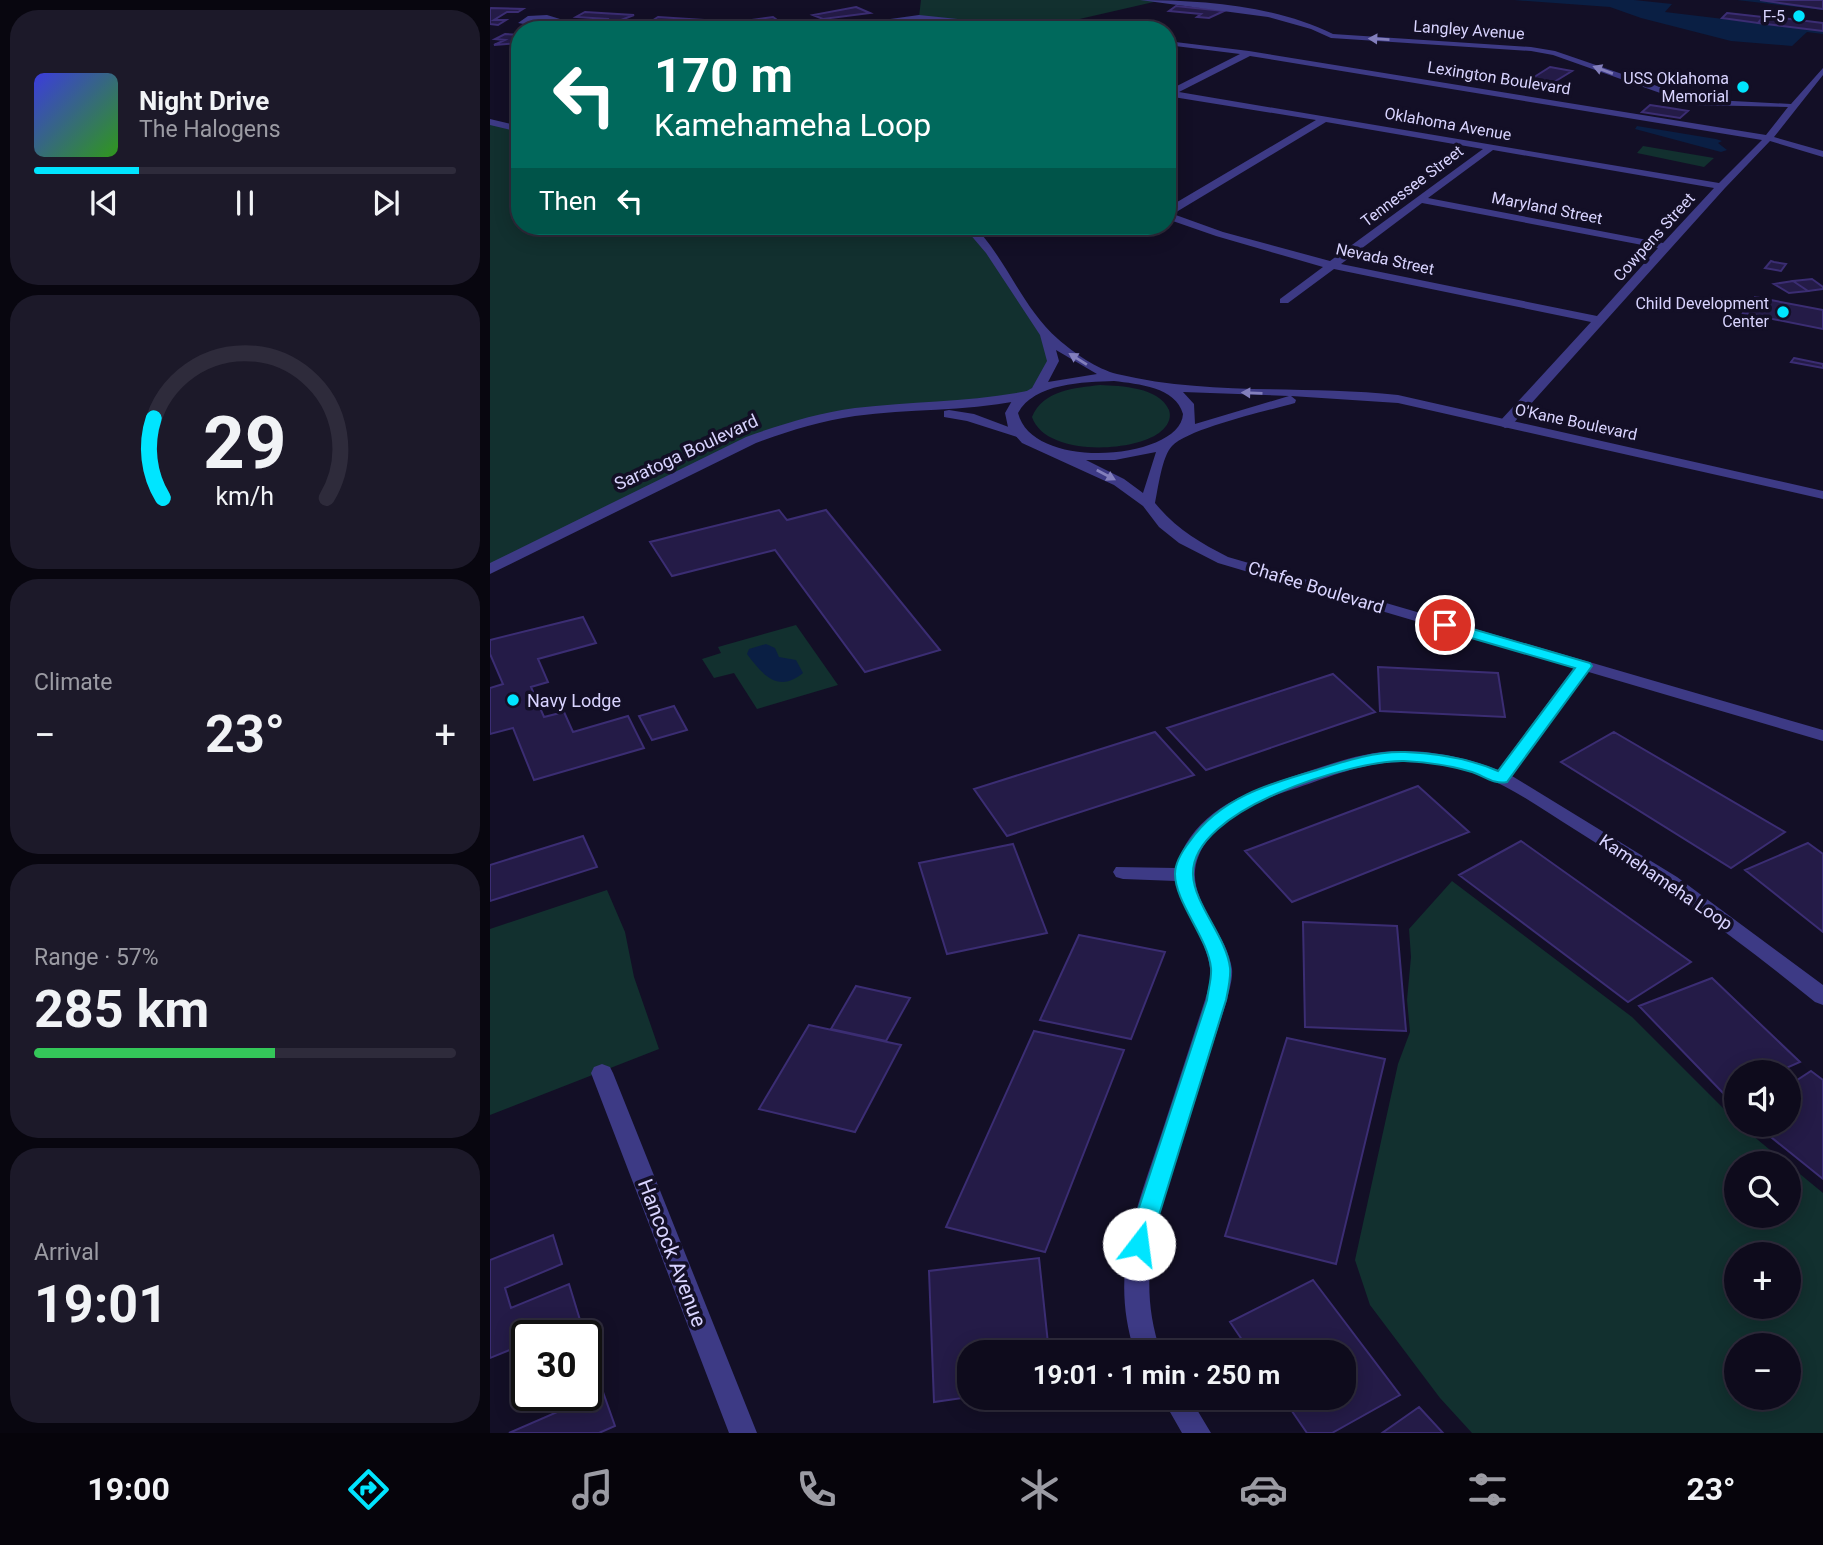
<!DOCTYPE html>
<html lang="en">
<head>
<meta charset="utf-8">
<style>
  :root { --surface:#0e0b1c; --page:#1c1929; --text:#f1f3f6; --muted:#9b9ba3; --line:#2e2b3b; --accent:#00e5ff }
  body { margin:0; font-family:Roboto,sans-serif; background:var(--page); color:var(--text); height:100vh; display:flex; flex-direction:column; font-size:26px; white-space:nowrap }
  * { box-sizing:border-box; margin:0 }
  p { font-size:23px; color:var(--muted) }
  .icon { flex:none; width:38px; height:38px; fill:none; stroke:currentColor; stroke-width:2; stroke-linecap:round; stroke-linejoin:round }
  .map { position:relative; flex:1; overflow:hidden }
  .drawer { display:flex; flex-direction:column; gap:10px; padding:10px; background:#08060f; width:490px }
  .drawer>* { flex:none }
  .banner { position:absolute; left:21px; top:21px; width:665px; height:214px; border-radius:28px; box-shadow:0 4px 18px #0003,0 0 0 2px var(--line); background:#00695c; color:#fff; overflow:hidden }
  .controls { position:absolute; left:1234px; top:1060px; display:grid; gap:14px }
  .controls a { display:grid; place-items:center; width:77px; height:77px; border-radius:50%; background:var(--surface); box-shadow:0 4px 18px #0003,0 0 0 2px var(--line); font-size:35px }
  .speed { position:absolute; left:21px; top:1320px; display:flex; gap:14px; font-size:35px; font-weight:700; text-align:center }
  .speed>* { display:grid; place-content:center; width:91px; height:91px; border-radius:50%; background:var(--surface); box-shadow:0 4px 18px #0003,0 0 0 2px var(--line); line-height:1 }
  .speed .limit { border:4px solid #111; border-radius:10px; background:#fff; color:#111 }
  .pin { position:absolute; display:grid; place-items:center; width:60px; height:60px; color:#fff; margin:-30px; border:4px solid #fff; border-radius:50%; box-shadow:0 2px 7px #0007 }
  .me { position:absolute; width:77px; margin:-38px; rotate:15deg; stroke-linejoin:round; filter:drop-shadow(0 0 5px #0008) }
  .turn { display:flex; align-items:center; gap:24px; height:147px; padding:0 28px; font-size:32px }
  .turn .icon { width:91px; height:91px; stroke-width:2.5 }
  .turn b { display:block; font-size:49px; line-height:60px }
  .then { display:flex; align-items:center; height:66px; padding:0 28px; background:#0003; gap:14px; font-size:26px }
  .big { font-size:52px; font-weight:700; line-height:1.1 }
  .drawer .tile { flex:1; display:flex; flex-direction:column; justify-content:center; gap:10px; min-width:0; padding:0 24px; border-radius:28px; background:var(--page) }
  .drawer .dial { align-items:center; gap:0 }
  .dial svg { height:182px; overflow:visible; fill:none; stroke:var(--line); stroke-width:7; stroke-linecap:round; text-anchor:middle }
  .dial text { fill:var(--text); stroke:none }
  .song { display:flex; align-items:center; gap:21px }
  .cover { width:84px; height:84px; border-radius:10px; background:linear-gradient(135deg,hsl(240 70% 55%),hsl(110 70% 35%)) }
  .played { height:7px; border-radius:4px; background:linear-gradient(90deg,var(--accent) 25%,var(--line) 25%) }
  .keys { display:flex; justify-content:space-around; direction:ltr }
  .heat { display:flex; justify-content:space-between; align-items:center; font-size:38px; direction:ltr }
  .charge { height:10px; border-radius:5px; background:linear-gradient(90deg,#34c759 57%,var(--line) 0) }
  .trip { position:absolute; left:467px; top:1340px; width:399px; height:70px; border-radius:28px; background:var(--surface); box-shadow:0 4px 18px #0003,0 0 0 2px var(--line); font-weight:700; line-height:70px; text-align:center }
  .tab-bar { display:flex; height:112px; justify-content:space-around; align-items:center; background:#06040b; color:var(--muted) }
  .tab-bar .icon { width:49px; height:49px }
  .tab-bar .selected { color:var(--accent) }
  .tab-bar b { font-size:32px; color:var(--text) }
  main { display:flex; flex:1; min-height:0 }
  .map>svg:first-child { display:block }
  .green { fill:#12302f; fill-rule:evenodd }
  .water { fill:#0a1f44 }
  .pier { fill:#130f26 }
  .building { fill:#241b47; stroke:#3b2d73; stroke-width:2 }
  .lines { fill:none; stroke-linecap:round; stroke-linejoin:round }
  .minor { fill:#3d3a85; fill-rule:evenodd }
  .tertiary { fill:#3d3a85; fill-rule:evenodd }
  .oneway { fill:#837fbc }
  .route { fill:#00e5ff; stroke:#0095a6; stroke-width:2 }
  .poi-dot { fill:#00e5ff; stroke:#130f26; stroke-width:2.5 }
  .labels { text-anchor:middle; dominant-baseline:central; stroke-width:7; stroke-linejoin:round; paint-order:stroke }
  .far-poi-label { font-size:16px; fill:#d9d4ff; stroke:#130f26; text-anchor:end }
  .far-street-label { font-size:16px; fill:#d9d4ff; stroke:#130f26 }
  .street-label { font-size:18px; fill:#d9d4ff; stroke:#130f26 }
  .poi-label { font-size:18px; fill:#d9d4ff; stroke:#130f26; text-anchor:start }
  .near-street-label { font-size:21px; fill:#d9d4ff; stroke:#130f26 }
</style>
</head>
<body>
<main>
<section class="drawer">
<div class="tile">
<div class="song"><i class="cover"></i><div><b>Night Drive</b><p>The Halogens</p></div></div>
<div class="played"></div>
<div class="keys"><svg class="icon" aria-label="previous" viewBox="0 0 24 24"><path d="M18 5L8 12l10 7zM5 5v14"/></svg><svg class="icon" aria-label="pause" viewBox="0 0 24 24"><path d="M8 5v14M16 5v14"/></svg><svg class="icon" aria-label="next" viewBox="0 0 24 24"><path d="M6 5l10 7-10 7zM19 5v14"/></svg></div>
</div>
<div class="tile dial"><svg viewBox="0 0 100 80">
<path d="M14 69A42 42 0 1 1 86 69"/>
<path d="M14 69A42 42 0 0 1 10 34" stroke="#00e5ff"/>
<text x="50" y="56" font-size="32" font-weight="700">29</text>
<text x="50" y="72" font-size="11">km/h</text>
</svg></div>
<div class="tile"><p>Climate</p>
<div class="heat"><a>−</a><b class="big">23°</b><a>+</a></div>
</div>
<div class="tile"><p>Range · 57%</p><b class="big">285 km</b><div class="charge"></div></div>
<div class="tile"><p>Arrival</p><b class="big">19:01</b></div>
</section>
<div class="map">
<svg width="1333" height="1433" viewBox="0 0 1333 1433">
  <rect width="100%" height="100%" fill="#130f26"/>
  <path class="green" d="M 431,0 L 654,0 L 668,1 L 546,29 L 429,17 Z
    M 0,122 L 30,129 L 30,226 L 478,226 L 492,240 L 556,334 L 563,361 L 537,395 L 399,409 L 297,427 L 0,569 Z
    M 1153,146 L 1224,158 L 1214,167 L 1147,153 Z
    M 610,385 C 631,386 669,387 679,410 C 682,419 677,427 669,433 C 641,453 555,456 542,417 C 553,390 585,388 610,385 Z
    M 306,625 L 348,685 L 267,709 L 244,673 L 224,678 L 212,659 L 231,653 L 228,647 Z
    M 962,881 L 1142,1017 L 1246,1121 L 1246,1125 L 1250,1125 L 1297,1164 L 1246,1164 L 1246,1216 L 1298,1216 L 1299,1165 L 1333,1193 L 1333,1433 L 982,1433 L 950,1398 L 880,1305 L 865,1260 L 908,1064 L 920,1032 L 917,1000 L 921,957 L 919,929 ZM 1246,1255 L 1298,1255 L 1298,1307 L 1246,1307 ZM 1246,1346 L 1298,1346 L 1298,1398 L 1246,1398 Z
    M 117,890 L 135,932 L 144,977 L 169,1049 L 0,1115 L 0,929 Z"/>
  <path class="water" d="M 1024,0 L 1333,0 L 1333,34 L 1317,32 L 1302,46 L 1241,41 L 1151,18 L 1120,7 Z
    M 1147,126 L 1226,139 L 1232,141 L 1228,143 L 1237,150 L 1231,152 L 1145,129 Z
    M 276,644 L 285,648 L 289,657 L 306,660 L 313,673 C 288,694 272,674 257,654 L 259,649 Z"/>
  <path class="pier" d="M 1144,0 L 1247,0 L 1333,10 L 1333,31 L 1175,12 L 1182,4 Z"/>
  <path class="building" d="M 1270,0 L 1333,0 L 1333,9 L 1304,5 Z
    M 686,6 L 734,11 L 719,18 L 707,17 L 711,14 L 679,11 Z
    M 366,7 L 380,13 L 333,19 L 323,15 Z
    M 0,9 L 1,8 L 33,9 L 28,12 L 17,12 L 4,20 L 16,20 L 8,25 L 0,24 Z
    M 95,12 L 144,15 L 126,22 L 114,21 L 119,19 L 86,17 Z
    M 1237,13 L 1273,17 L 1268,23 L 1232,18 Z
    M 1275,16 L 1333,23 L 1333,31 L 1268,23 Z
    M 168,17 L 215,20 L 206,25 L 157,24 Z
    M 283,17 L 290,22 L 256,26 L 260,29 L 253,30 L 233,24 Z
    M 625,22 L 675,27 L 671,30 L 618,30 Z
    M 15,34 L 30,35 L 30,43 L 4,45 L 15,40 L 5,39 Z
    M 1060,67 L 1082,71 L 1064,82 L 1041,79 Z
    M 1160,105 L 1180,108 L 1198,111 L 1190,118 L 1152,112 Z
    M 1281,261 L 1284,262 L 1296,264 L 1291,271 L 1275,268 Z
    M 1322,279 L 1333,287 L 1333,289 L 1318,291 L 1303,281 Z
    M 1303,281 L 1318,291 L 1299,293 L 1284,284 Z
    M 1265,297 L 1333,310 L 1333,329 L 1253,313 Z
    M 1304,358 L 1333,364 L 1333,368 L 1301,362 Z
    M 289,510 L 297,520 L 336,510 L 450,650 L 375,672 L 285,550 L 182,576 L 160,542 Z
    M 93,617 L 106,643 L 48,659 L 58,682 L 41,687 L 54,717 L 74,712 L 83,732 L 138,716 L 154,748 L 44,780 L 23,728 L 0,734 L 0,688 L 13,684 L 0,654 L 0,640 Z
    M 888,667 L 1008,673 L 1015,717 L 890,711 Z
    M 843,674 L 885,712 L 716,770 L 677,728 Z
    M 184,706 L 197,730 L 162,740 L 149,716 Z
    M 665,732 L 704,775 L 517,836 L 484,789 Z
    M 1124,732 L 1295,832 L 1241,868 L 1071,762 Z
    M 928,786 L 979,832 L 802,902 L 755,851 Z
    M 93,836 L 107,867 L 0,901 L 0,865 Z
    M 1031,841 L 1201,962 L 1138,1002 L 969,875 Z
    M 1318,843 L 1333,854 L 1333,932 L 1255,870 Z
    M 523,844 L 557,933 L 457,954 L 429,863 Z
    M 813,922 L 907,926 L 916,1031 L 815,1027 Z
    M 589,935 L 675,952 L 641,1039 L 550,1020 Z
    M 1222,978 L 1310,1062 L 1285,1073 L 1246,1073 L 1246,1089 L 1234,1094 L 1149,1006 Z
    M 366,986 L 420,998 L 396,1041 L 341,1029 Z
    M 319,1025 L 411,1045 L 365,1132 L 269,1109 Z
    M 544,1031 L 634,1050 L 555,1252 L 456,1227 Z
    M 797,1038 L 895,1059 L 846,1264 L 735,1236 Z
    M 1321,1071 L 1333,1080 L 1333,1179 L 1266,1125 L 1298,1125 L 1298,1086 Z
    M 63,1235 L 72,1264 L 15,1288 L 21,1308 L 79,1284 L 90,1320 L 55,1335 L 37,1335 L 37,1343 L 0,1358 L 0,1260 Z
    M 549,1258 L 559,1353 L 480,1353 L 480,1397 L 444,1402 L 439,1271 Z
    M 823,1280 L 910,1395 L 842,1433 L 817,1433 L 793,1398 L 854,1398 L 854,1353 L 761,1353 L 740,1322 Z
    M 113,1392 L 125,1426 L 109,1433 L 19,1433 Z
    M 929,1407 L 953,1433 L 892,1433 Z"/>
  <g class="lines">
    <path class="minor" d="M 650,0 C 713,0 786,6 843,34 L 1041,47 L 1065,51 L 1205,99 L 1301,104 L 1333,68 L 1333,75 L 1284,137 L 1333,151 L 1333,157 L 1280,141 L 1235,188 L 1020,427 L 1015,428 L 1008,424 L 1010,421 L 1101,322 L 844,269 L 798,303 L 790,303 L 790,299 L 833,267 L 726,236 L 677,219 L 677,208 L 826,120 L 677,96 L 677,91 L 750,54 L 677,45 L 677,41 L 759,51 L 1276,135 L 1298,107 L 1204,105 L 1063,55 L 1041,51 L 841,38 L 821,29 L 778,17 ZM 760,56 L 1272,140 L 1229,183 L 689,92 ZM 836,122 L 993,149 L 840,261 L 733,232 L 683,214 ZM 1003,150 L 1224,188 L 1173,243 L 938,198 ZM 932,203 L 1168,248 L 1107,316 L 851,264 Z
      M 57,15 L 70,19 L 67,23 L 129,30 L 51,27 L 28,23 L 38,16 ZM 56,19 L 59,21 L 40,22 Z
      M 429,15 L 556,28 L 560,30 C 516,30 473,19 430,19 C 393,19 358,30 321,30 Z
      M 537,391 L 543,395 L 542,398 C 483,412 423,408 365,416 C 331,421 298,431 266,443 L 0,574 L 0,563 L 256,437 C 292,424 328,413 365,408 C 423,401 480,402 537,391 Z
      M 459,410 L 484,414 L 537,434 L 530,438 L 477,421 L 454,417 L 454,411 Z
      M 1094,661 L 1102,666 L 1022,776 L 1187,877 L 1333,985 L 1333,1005 L 1325,1002 C 1249,940 1169,882 1084,829 C 1055,811 1025,789 992,776 C 968,767 941,762 915,762 C 877,761 842,776 807,788 C 771,799 725,818 709,855 C 691,896 737,930 742,969 C 743,979 739,990 737,1000 C 722,1046 708,1092 693,1139 C 669,1213 644,1274 671,1353 L 645,1353 C 619,1274 645,1213 670,1138 C 685,1092 700,1046 715,1000 C 718,990 722,978 720,968 C 716,936 692,912 686,881 L 633,879 L 626,877 L 623,872 L 626,867 L 686,868 C 703,807 765,789 819,771 C 849,761 881,750 913,751 C 945,751 978,758 1008,770 L 1088,662 Z
      M 112,1064 L 120,1067 L 123,1073 L 267,1433 L 239,1433 L 101,1073 L 104,1067 Z
      M 672,1398 L 700,1398 L 721,1433 L 692,1433 Z"/>
    <path class="tertiary" d="M 0,119 L 30,126 L 30,132 L 0,125 Z
      M 473,226 L 484,226 L 493,236 C 520,269 536,311 568,339 C 584,353 607,369 627,374 C 718,396 815,385 908,395 L 1333,491 L 1333,499 L 908,403 L 801,396 L 806,400 L 805,403 C 777,411 700,428 682,446 C 672,456 668,489 665,503 C 686,529 709,542 738,557 L 1333,730 L 1333,741 L 728,563 L 689,543 L 669,527 L 653,506 L 624,485 L 532,443 L 518,427 L 515,413 L 523,399 L 542,388 L 557,361 L 550,335 L 496,253 ZM 566,350 L 607,374 L 558,382 L 569,361 ZM 624,381 C 648,384 686,387 693,414 C 691,459 543,473 528,413 C 544,383 594,382 624,381 ZM 693,392 L 799,396 L 705,424 L 704,404 ZM 666,452 L 653,493 L 634,479 L 596,460 L 625,460 Z"/>
  </g>
  <defs><path id="oneway-solid" d="M-6-.8H1V-3.2L6.5 0L1 3.2V.8H-6Z" transform="scale(1.75)"/></defs>
  <g class="oneway">
    <use href="#oneway-solid" transform="translate(889 39) rotate(-177)"/>
    <use href="#oneway-solid" transform="translate(1113 70) rotate(-160)"/>
    <use href="#oneway-solid" transform="translate(588 359) rotate(-148)"/>
    <use href="#oneway-solid" transform="translate(762 393) rotate(-178)"/>
    <use href="#oneway-solid" transform="translate(616 475) rotate(28)"/>
  </g>
  <path class="route" d="M 955,621 L 1100,663 L 1102,666 L 1017,782 C 1005,785 994,776 982,772 C 962,766 936,762 914,761 C 863,760 700,809 703,875 C 704,904 737,938 740,968 C 741,978 738,990 736,1000 L 660,1244 L 657,1251 L 649,1254 L 641,1251 L 637,1244 L 717,1000 C 718,990 722,978 721,968 C 718,938 685,902 685,874 C 685,862 693,850 700,841 C 730,798 778,784 827,770 C 855,761 885,751 915,752 C 945,753 980,759 1008,771 L 1085,668 L 950,629 L 948,625 L 950,622 Z"/>
  <g class="poi-dot">
    <circle cx="1309" cy="16" r="7"/>
    <circle cx="1253" cy="87" r="7"/>
    <circle cx="1293" cy="312" r="7"/>
    <circle cx="23" cy="700" r="7"/>
  </g>
  <g class="labels">
    <g class="far-poi-label">
      <text x="1295" y="16">F-5</text>
      <text x="1239" y="78">USS Oklahoma<tspan x="1239" dy="18">Memorial</tspan></text>
      <text x="1279" y="303">Child Development<tspan x="1279" dy="18">Center</tspan></text>
    </g>
    <g class="far-street-label">
      <text transform="translate(979 30) rotate(4)">Langley Avenue</text>
      <text transform="translate(1009 78) rotate(9)">Lexington Boulevard</text>
      <text transform="translate(958 124) rotate(10)">Oklahoma Avenue</text>
      <text transform="translate(922 186) rotate(-37)">Tennessee Street</text>
      <text transform="translate(1057 208) rotate(11)">Maryland Street</text>
      <text transform="translate(1164 237) rotate(-48)">Cowpens Street</text>
      <text transform="translate(895 259) rotate(12)">Nevada Street</text>
      <text transform="translate(1086 422) rotate(12)">O'Kane Boulevard</text>
    </g>
    <g class="street-label">
      <text transform="translate(196 452) rotate(-25)">Saratoga Boulevard</text>
      <text transform="translate(826 587) rotate(17)">Chafee Boulevard</text>
      <text transform="translate(1176 882) rotate(34)">Kamehameha Loop</text>
    </g>
    <g class="poi-label">
      <text x="37" y="700">Navy Lodge</text>
    </g>
    <g class="near-street-label">
      <text transform="translate(182 1253) rotate(69)">Hancock Avenue</text>
    </g>
  </g>
</svg>
<div class="controls">
<a><svg class="icon" aria-label="sound" viewBox="0 0 24 24"><path d="M4 9h4l5-4v14l-5-4H4zM17 9q2 3 0 6"/></svg></a>
<a><svg class="icon" aria-label="search" viewBox="0 0 24 24"><circle cx="10" cy="10" r="6"/><path d="M15 15l6 6"/></svg></a>
<a>+</a>
<a>−</a>
</div>
<div class="speed"><div class="limit">30</div></div>
<div class="pin" style="left:955px;top:625px;background:#d93025"><svg class="icon" aria-label="arrive" viewBox="0 0 24 24"><path d="M6 21V4h12l-3 4 3 4H6"/></svg></div>
<svg class="me" style="left:649px;top:1244px" viewBox="-20 -20 40 40"><circle r="19" fill="#fff"/><path d="M0-13L10 11 0 6-10 11z" fill="#00e5ff"/></svg>
<div class="trip">19:01 · 1 min · 250 m</div>
<div class="banner">
<div class="turn"><svg class="icon" aria-label="left" viewBox="0 0 24 24"><path d="M17 20v-9H6M10 6l-5 5 5 5"/></svg><div><b>170 m</b>Kamehameha Loop</div></div>
<div class="then">Then<svg class="icon" aria-label="left" viewBox="0 0 24 24"><path d="M17 20v-9H6M10 6l-5 5 5 5"/></svg></div>
</div>
</div>
</main>
<nav class="tab-bar">
<b>19:00</b>
<svg class="icon selected" aria-label="directions" viewBox="0 0 24 24"><path d="M12 3l9 9-9 9-9-9zM9 14v-3h6M13 9l2 2-2 2"/></svg>
<svg class="icon" aria-label="music" viewBox="0 0 24 24"><path d="M9 18V5l10-2v13"/><circle cx="6" cy="18" r="3"/><circle cx="16" cy="16" r="3"/></svg>
<svg class="icon" aria-label="phone" viewBox="0 0 24 24"><path d="M5 4h4l2 5-3 2q2 4 5 5l2-3 5 2v4C11 20 4 13 5 4z"/></svg>
<svg class="icon" aria-label="climate" viewBox="0 0 24 24"><path d="M12 3v18M4 7l16 10M4 17L20 7"/></svg>
<svg class="icon" aria-label="car" viewBox="0 0 24 24"><path d="M5 17H2v-5l4-1 3-4h7l3 4 3 1v5h-3M9 17h6M6 11h13"/><circle cx="7" cy="17" r="2"/><circle cx="17" cy="17" r="2"/></svg>
<svg class="icon" aria-label="filters" viewBox="0 0 24 24"><path d="M4 7h16M4 17h16"/><circle cx="9" cy="7" r="2"/><circle cx="15" cy="17" r="2"/></svg>
<b>23°</b>
</nav>
</body>
</html>
